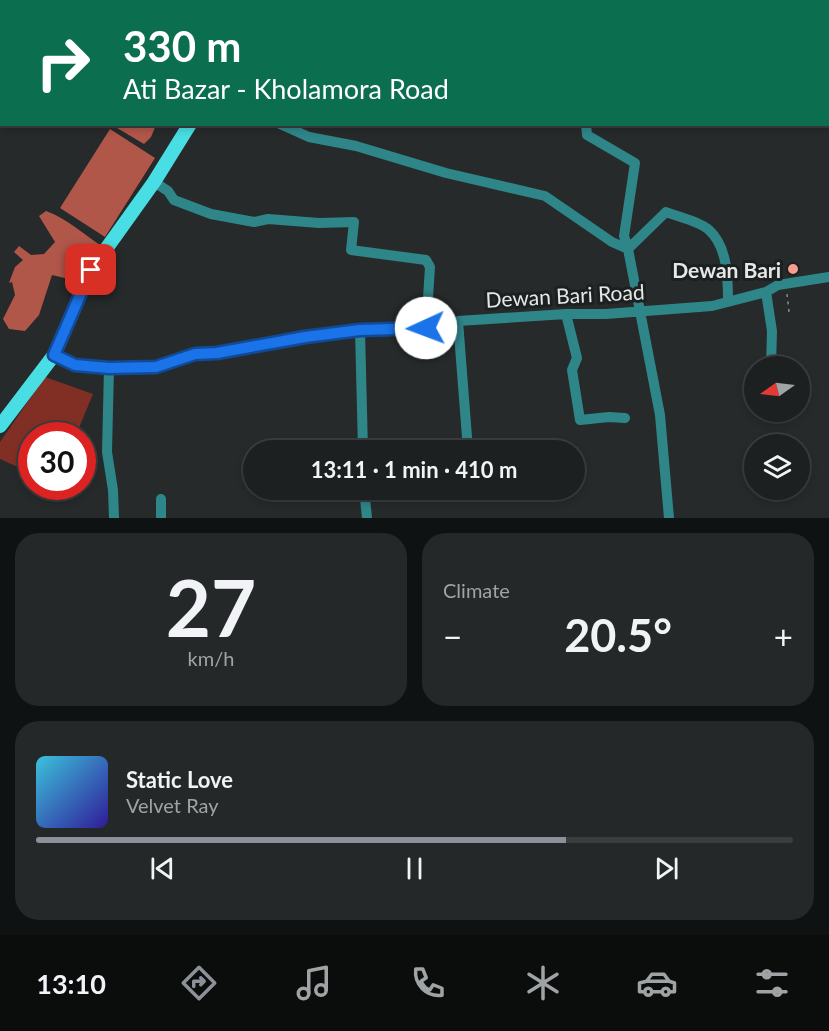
<!DOCTYPE html>
<html lang="en">
<head>
<meta charset="utf-8">
<style>
  :root { --surface:#1c2020; --page:#252829; --text:#f1f3f6; --muted:#a0a3a5; --line:#3a3e3e; --accent:#8c9099 }
  body { margin:0; font-family:Lato,sans-serif; background:var(--page); color:var(--text); height:100vh; display:flex; flex-direction:column; font-size:22px; white-space:nowrap }
  * { box-sizing:border-box; margin:0 }
  p { font-size:20px; color:var(--muted) }
  .icon { flex:none; width:33px; height:33px; fill:none; stroke:currentColor; stroke-width:2; stroke-linecap:round; stroke-linejoin:round }
  .map { position:relative; height:518px; overflow:hidden }
  .panel { display:flex; flex-direction:column; gap:15px; padding:15px; background:#0f1212; flex:1 }
  .panel>* { flex:none }
  .top-card { position:absolute; left:0px; top:0px; width:830px; height:126px; box-shadow:0 3px 9px #0003,0 0 0 2px var(--line); background:#0b6e4f; color:#fff; overflow:hidden }
  .needle { width:39px; rotate:256deg }
  .buttons { position:absolute; left:744px; top:356px; display:grid; gap:12px }
  .buttons a { display:grid; place-items:center; width:66px; height:66px; border-radius:50%; background:var(--surface); box-shadow:0 3px 9px #0003,0 0 0 2px var(--line); font-size:30px }
  .speed { position:absolute; left:18px; top:422px; display:flex; gap:12px; font-size:30px; font-weight:700; text-align:center }
  .speed>* { display:grid; place-content:center; width:78px; height:78px; border-radius:50%; background:var(--surface); box-shadow:0 3px 9px #0003,0 0 0 2px var(--line); line-height:1 }
  .speed .limit { border:9px solid #d22; background:#fff; color:#111 }
  .pin { position:absolute; display:grid; place-items:center; width:51px; height:51px; color:#fff; margin:-26px; border-radius:12px; box-shadow:0 3px 9px #0006 }
  .me { position:absolute; width:66px; margin:-33px; rotate:268deg; stroke-linejoin:round; filter:drop-shadow(0 0 4px #0008) }
  .turn { display:flex; align-items:center; gap:21px; height:126px; padding:0 24px; font-size:27px }
  .turn .icon { width:78px; height:78px; stroke-width:2.5 }
  .turn b { display:block; font-size:42px; line-height:51px }
  .big { font-size:45px; font-weight:700; line-height:1.1 }
  .panel .tile { flex:1; display:flex; flex-direction:column; justify-content:center; gap:9px; min-width:0; padding:0 21px; border-radius:24px; background:var(--page) }
  .panel .dial { align-items:center; gap:0 }
  .dial b { font-size:78px; line-height:1 }
  .song { display:flex; align-items:center; gap:18px }
  .cover { width:72px; height:72px; border-radius:9px; background:linear-gradient(135deg,hsl(190 70% 55%),hsl(250 70% 35%)) }
  .played { height:6px; border-radius:3px; background:linear-gradient(90deg,var(--accent) 70%,var(--line) 70%) }
  .keys { display:flex; justify-content:space-around; direction:ltr }
  .heat { display:flex; justify-content:space-between; align-items:center; font-size:33px; direction:ltr }
  .panel .tiles { flex:1; display:grid; gap:15px; grid-template-columns:1fr 1fr }
  .tile:last-child { grid-column:span 2 }
  .trip { position:absolute; left:243px; top:440px; width:342px; height:60px; border-radius:30px; background:var(--surface); box-shadow:0 3px 9px #0003,0 0 0 2px var(--line); font-weight:700; line-height:60px; text-align:center }
  .tab-bar { display:flex; height:96px; justify-content:space-around; align-items:center; background:#0b0d0d; color:var(--muted) }
  .tab-bar .icon { width:42px; height:42px }
  .tab-bar .current { color:var(--accent) }
  .tab-bar b { font-size:27px; color:var(--text) }
  .map>svg:first-child { display:block }
  .green { fill:#812f25 }
  .water { fill:#b1574a }
  .lines { fill:none; stroke-linecap:round; stroke-linejoin:round }
  .path { stroke:#888b8b; stroke-width:1.5; stroke-dasharray:3 4.5; stroke-linecap:butt }
  .minor { stroke:#2f8689; stroke-width:10 }
  .major { stroke:#49dee3; stroke-width:14 }
  .route-casing { stroke:#114b97; stroke-width:15 }
  .route { stroke:#1a73e8; stroke-width:10 }
  .poi-dot { fill:#f59d8f; stroke:#1d2020; stroke-width:2 }
  .labels { text-anchor:middle; dominant-baseline:central; stroke-width:6; stroke-linejoin:round; paint-order:stroke }
  .poi-label { font-size:21px; font-weight:bold; fill:#e6e8e8; stroke:#1d2020; text-anchor:end }
  .street-label { font-size:21px; fill:#e6e8e8; stroke:#1d2020 }
</style>
</head>
<body>
<div class="map">
<svg width="829" height="518" viewBox="0 0 829 518">
  <rect width="100%" height="100%" fill="#262a2a"/>
  <path class="green" d="M 45,377 L 93,394 L 76,435 L 32,435 L 31,473 L 0,459 L 0,442 Z"/>
  <path class="water" d="M 112,125 L 156,125 L 151,137 L 144,144 Z
    M 110,129 L 155,158 L 105,237 L 60,208 Z
    M 46,211 C 68,219 83,234 103,247 L 82,266 L 73,280 L 52,275 L 39,315 L 25,331 L 9,329 L 3,319 L 15,295 L 12,282 L 9,283 L 15,267 L 23,260 L 14,252 L 19,246 L 31,255 L 44,254 L 55,242 L 39,216 Z"/>
  <g class="lines">
    <path class="path" d="M 787,294 L 789,312"/>
    <path class="minor" d="M 96,0 L 99,2
      M 818,0 L 821,2
      M 373,2 L 378,0
      M 609,2 L 610,0
      M 828,5 L 829,5
      M 280,124 L 309,137 L 356,146 L 446,173 L 545,196 L 612,242 L 628,249 L 660,415 L 669,518
      M 586,124 L 587,135 L 635,163 L 624,236 L 628,249
      M 154,182 L 168,191 L 174,200 L 211,214 L 254,222 L 268,219 L 319,223 L 354,222 L 351,250 L 426,260 L 430,267 L 426,329
      M 628,249 L 666,212 C 678,217 699,221 709,230 C 728,247 728,280 728,302
      M 766,292 L 772,331 L 771,366
      M 566,314 L 577,358 L 572,370 L 580,420 L 609,417 L 625,418
      M 458,321 L 468,450
      M 360,330 L 363,450
      M 54,355 L 75,365 L 109,368 L 156,367 L 195,354 L 217,353 L 305,337 L 360,330 L 426,329 L 458,321 L 566,314 L 606,314 L 712,306 L 766,292 L 778,285 L 829,277
      M 109,368 L 107,452 L 113,490 L 114,518
      M 364,489 L 367,518
      M 472,489 L 473,496
      M 161,518 L 161,499"/>
    <path class="major" d="M 246,2 L 246,0
      M 0,426 L 54,355 L 91,270 L 154,182 L 190,124"/>
  </g>
  <g class="lines">
    <defs>
      <path id="route" d="M 91,270 L 54,355 L 75,365 L 109,368 L 156,367 L 195,354 L 217,353 L 305,337 L 360,330 L 426,328"/>
    </defs>
    <use href="#route" class="route-casing"/>
    <use href="#route" class="route"/>
  </g>
  <circle class="poi-dot" cx="793" cy="269" r="6"/>
  <g class="labels">
    <g class="poi-label">
      <text x="781" y="269">Dewan Bari</text>
    </g>
    <g class="street-label">
      <text transform="translate(565 295) rotate(-3)">Dewan Bari Road</text>
    </g>
  </g>
</svg>
<div class="buttons">
<a><svg class="needle" viewBox="-14 -14 28 28"><path d="M0-13l5 13h-10z" fill="#e53935"/><path d="M0 13l5-13h-10z" fill="#a0a3a5"/></svg></a>
<a><svg class="icon" aria-label="layers" viewBox="0 0 24 24"><path d="M12 4l9 5-9 5-9-5zM3 14l9 5 9-5"/></svg></a>
</div>
<div class="speed"><div class="limit">30</div></div>
<div class="pin" style="left:91px;top:270px;background:#d93025"><svg class="icon" aria-label="arrive" viewBox="0 0 24 24"><path d="M6 21V4h12l-3 4 3 4H6"/></svg></div>
<svg class="me" style="left:426px;top:328px" viewBox="-20 -20 40 40"><circle r="19" fill="#fff"/><path d="M0-13L10 11 0 6-10 11z" fill="#1a73e8"/></svg>
<div class="trip">13:11 · 1 min · 410 m</div>
<div class="top-card">
<div class="turn"><svg class="icon" aria-label="right" viewBox="0 0 24 24"><path d="M7 20v-9h11M14 6l5 5-5 5"/></svg><div><b>330 m</b>Ati Bazar - Kholamora Road</div></div>
</div>
</div>
<section class="panel">
<div class="tiles">
<div class="tile dial"><b>27</b><p>km/h</p></div>
<div class="tile"><p>Climate</p>
<div class="heat"><a>−</a><b class="big">20.5°</b><a>+</a></div>
</div>
<div class="tile">
<div class="song"><i class="cover"></i><div><b>Static Love</b><p>Velvet Ray</p></div></div>
<div class="played"></div>
<div class="keys"><svg class="icon" aria-label="previous" viewBox="0 0 24 24"><path d="M18 5L8 12l10 7zM5 5v14"/></svg><svg class="icon" aria-label="pause" viewBox="0 0 24 24"><path d="M8 5v14M16 5v14"/></svg><svg class="icon" aria-label="next" viewBox="0 0 24 24"><path d="M6 5l10 7-10 7zM19 5v14"/></svg></div>
</div>
</div>
</section>
<nav class="tab-bar">
<b>13:10</b>
<svg class="icon current" aria-label="directions" viewBox="0 0 24 24"><path d="M12 3l9 9-9 9-9-9zM9 14v-3h6M13 9l2 2-2 2"/></svg>
<svg class="icon" aria-label="music" viewBox="0 0 24 24"><path d="M9 18V5l10-2v13"/><circle cx="6" cy="18" r="3"/><circle cx="16" cy="16" r="3"/></svg>
<svg class="icon" aria-label="phone" viewBox="0 0 24 24"><path d="M5 4h4l2 5-3 2q2 4 5 5l2-3 5 2v4C11 20 4 13 5 4z"/></svg>
<svg class="icon" aria-label="climate" viewBox="0 0 24 24"><path d="M12 3v18M4 7l16 10M4 17L20 7"/></svg>
<svg class="icon" aria-label="car" viewBox="0 0 24 24"><path d="M5 17H2v-5l4-1 3-4h7l3 4 3 1v5h-3M9 17h6M6 11h13"/><circle cx="7" cy="17" r="2"/><circle cx="17" cy="17" r="2"/></svg>
<svg class="icon" aria-label="filters" viewBox="0 0 24 24"><path d="M4 7h16M4 17h16"/><circle cx="9" cy="7" r="2"/><circle cx="15" cy="17" r="2"/></svg>
</nav>
</body>
</html>
